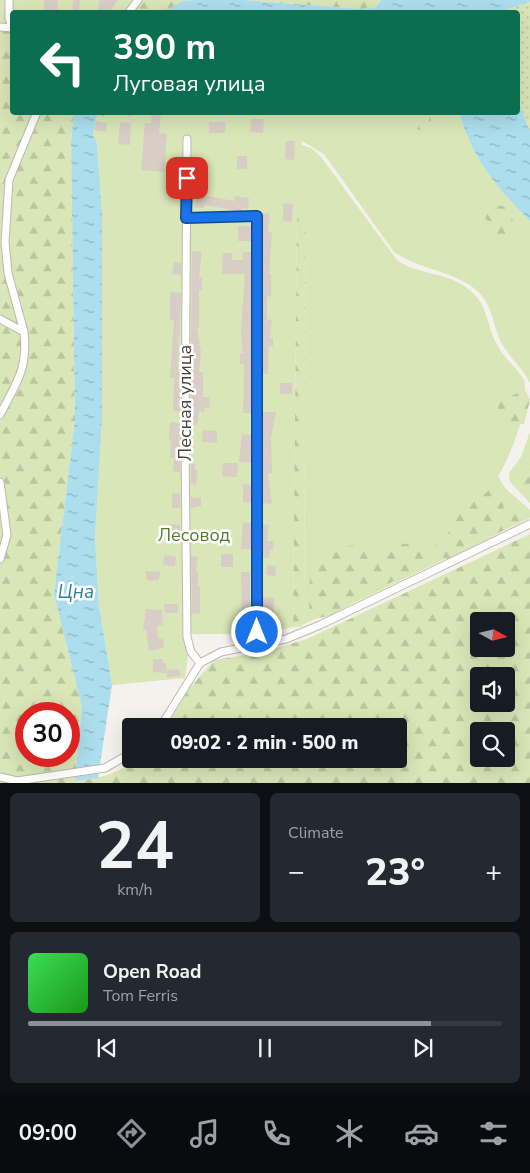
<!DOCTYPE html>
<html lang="en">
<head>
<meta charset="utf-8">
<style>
  :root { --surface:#171b24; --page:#242831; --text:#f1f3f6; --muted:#9ea1a6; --line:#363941; --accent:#8c9099 }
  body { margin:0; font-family:"Nunito Sans",sans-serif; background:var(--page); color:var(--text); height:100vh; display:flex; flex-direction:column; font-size:19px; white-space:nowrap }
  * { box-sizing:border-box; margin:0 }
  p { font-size:16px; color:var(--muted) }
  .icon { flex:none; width:28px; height:28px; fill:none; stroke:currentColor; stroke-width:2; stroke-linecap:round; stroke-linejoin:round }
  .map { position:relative; height:783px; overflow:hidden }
  .drawer { display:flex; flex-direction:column; gap:10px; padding:10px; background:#0d0f14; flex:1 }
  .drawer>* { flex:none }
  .banner { position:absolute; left:10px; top:10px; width:510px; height:105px; border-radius:5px; box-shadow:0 5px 20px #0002; background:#0b6e4f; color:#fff; overflow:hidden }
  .needle { width:32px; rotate:98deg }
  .fabs { position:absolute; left:470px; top:612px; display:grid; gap:10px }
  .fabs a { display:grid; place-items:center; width:45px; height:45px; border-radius:5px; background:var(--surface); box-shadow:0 5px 20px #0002; font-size:25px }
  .speed { position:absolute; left:15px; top:702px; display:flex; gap:10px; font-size:25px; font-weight:700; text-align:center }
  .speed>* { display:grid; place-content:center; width:65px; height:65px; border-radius:50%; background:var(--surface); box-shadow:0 5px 20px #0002; line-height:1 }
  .speed .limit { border:8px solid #d22; background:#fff; color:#111 }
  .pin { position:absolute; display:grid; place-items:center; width:42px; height:42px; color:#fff; margin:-21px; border-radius:10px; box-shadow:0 2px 8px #0006 }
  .me { position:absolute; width:55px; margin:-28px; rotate:0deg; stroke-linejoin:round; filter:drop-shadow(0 0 4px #0008) }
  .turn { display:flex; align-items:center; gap:18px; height:105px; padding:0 20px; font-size:22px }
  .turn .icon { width:65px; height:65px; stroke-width:2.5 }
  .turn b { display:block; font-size:35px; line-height:42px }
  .big { font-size:38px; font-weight:800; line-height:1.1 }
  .drawer .card { flex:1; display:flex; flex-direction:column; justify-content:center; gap:8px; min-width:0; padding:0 18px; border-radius:8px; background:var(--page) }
  .drawer .dial { align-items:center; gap:0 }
  .dial b { font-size:65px; line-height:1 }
  .song { display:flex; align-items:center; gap:15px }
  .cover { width:60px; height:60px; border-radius:8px; background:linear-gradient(135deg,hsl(130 70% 55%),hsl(120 70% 35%)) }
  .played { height:5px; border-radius:2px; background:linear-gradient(90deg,var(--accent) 85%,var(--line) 85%) }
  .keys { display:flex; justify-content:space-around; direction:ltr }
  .heat { display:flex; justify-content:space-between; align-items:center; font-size:28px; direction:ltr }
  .drawer .tiles { flex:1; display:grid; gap:10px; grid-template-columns:1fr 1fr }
  .card:last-child { grid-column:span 2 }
  .trip { position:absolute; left:122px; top:718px; width:285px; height:50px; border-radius:5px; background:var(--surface); box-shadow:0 5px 20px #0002; font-weight:800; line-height:50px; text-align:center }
  .menu { display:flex; height:80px; justify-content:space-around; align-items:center; background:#090b0e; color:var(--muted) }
  .menu .icon { width:35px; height:35px }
  .menu .on { color:var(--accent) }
  .menu b { font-size:22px; color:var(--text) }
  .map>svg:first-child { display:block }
  .green { fill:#d9e6b7 }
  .forest { fill:url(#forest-firs); fill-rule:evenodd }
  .park { fill:url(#park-dots) }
  .water { fill:url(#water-ripples) }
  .building { fill:#d9cec5 }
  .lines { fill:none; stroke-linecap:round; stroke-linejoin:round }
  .minor-casing { stroke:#c0b7af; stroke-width:9 }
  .minor { stroke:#fff; stroke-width:7 }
  .route-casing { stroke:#114b97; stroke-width:12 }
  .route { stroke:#1a73e8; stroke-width:9 }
  .labels { text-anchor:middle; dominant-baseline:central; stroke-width:5; stroke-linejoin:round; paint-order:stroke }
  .street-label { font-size:18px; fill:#49403a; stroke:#fff }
  .park-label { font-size:18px; fill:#57792f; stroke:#fff }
  .water-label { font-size:19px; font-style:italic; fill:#317f98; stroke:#fff }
</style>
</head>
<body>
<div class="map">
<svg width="530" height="783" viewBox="0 0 530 783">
  <defs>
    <pattern id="forest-firs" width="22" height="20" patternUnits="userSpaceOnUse" patternTransform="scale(1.25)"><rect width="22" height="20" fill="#d9e6b7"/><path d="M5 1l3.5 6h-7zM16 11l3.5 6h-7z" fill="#bcc69e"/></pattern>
    <pattern id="park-dots" width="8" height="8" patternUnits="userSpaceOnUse" patternTransform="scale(1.25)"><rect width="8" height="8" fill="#d9e6b7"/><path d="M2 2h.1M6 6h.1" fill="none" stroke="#bcc69e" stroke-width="1.8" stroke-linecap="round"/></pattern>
    <pattern id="water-ripples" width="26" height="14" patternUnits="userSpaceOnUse" patternTransform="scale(1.25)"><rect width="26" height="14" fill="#acdeed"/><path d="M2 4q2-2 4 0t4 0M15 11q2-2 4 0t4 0" fill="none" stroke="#8eb5c1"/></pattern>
  </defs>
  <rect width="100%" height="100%" fill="#f5f1ec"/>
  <path class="green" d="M 0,0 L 146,0 L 135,12 L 12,12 L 12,34 L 0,23 Z
    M 146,113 L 459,113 C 475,162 494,185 530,221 L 530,383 C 523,368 509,357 501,342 C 490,319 494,300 468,284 C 445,270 417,268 394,252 L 324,154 L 302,141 L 302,145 L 311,148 L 321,157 L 397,260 C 416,274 441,272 461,284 C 488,301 484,315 495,341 C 502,357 516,366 524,380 C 530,406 512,454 498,476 L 505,488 L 530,510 L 530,518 L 362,599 L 304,624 L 306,214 L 302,208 L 297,208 L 293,627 L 263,634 L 191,634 L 185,678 L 112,685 L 99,606 L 95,538 L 102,421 L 102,211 L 97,143 L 93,135 L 95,116 L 145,116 Z
    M 530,432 L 530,466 L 517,476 L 516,482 L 521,487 L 530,488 L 530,503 L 510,482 L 509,473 L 521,457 Z"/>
  <path class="forest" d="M 146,0 L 193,0 L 182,1 L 165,12 L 135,12 Z
    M 242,0 L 381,0 L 376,7 L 363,9 Z
    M 0,23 L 12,34 L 12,112 L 74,113 L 71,141 L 75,420 L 54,594 L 82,707 L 75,781 C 101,778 116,775 136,759 L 399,759 L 399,726 L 167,726 L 189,689 L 214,660 L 260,653 L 307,639 L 530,534 L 530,783 L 0,783 ZM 479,621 L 506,621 L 506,649 L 479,649 ZM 479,676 L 506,676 L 506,704 L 479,704 ZM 26,714 L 69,714 L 69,756 L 26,756 ZM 479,731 L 506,731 L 506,759 L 479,759 Z
    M 97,113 L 146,113 L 145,116 L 95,116 Z
    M 413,113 L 430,113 L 432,127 L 429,132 L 417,129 L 413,124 Z
    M 498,206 L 503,206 L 509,211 L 518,234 C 514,244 507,243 497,242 L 493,236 L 493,223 L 485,219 L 489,208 Z
    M 297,208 L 302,208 L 306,214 L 304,624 L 301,627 L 293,627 Z
    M 526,391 L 530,400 L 524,424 L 504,425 L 503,422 L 495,420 L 492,416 L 497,410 L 501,399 C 511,398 516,392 526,391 Z
    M 530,466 L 530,488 L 521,487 L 516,483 L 517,476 Z
    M 501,486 L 509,495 L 504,503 L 503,511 C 512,513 521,509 529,512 L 529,516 L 450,560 L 439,556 L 435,545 L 455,526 L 443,516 C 457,503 480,502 491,488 Z
    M 418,543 L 425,551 L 424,564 L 328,617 L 309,618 L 310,568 L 316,549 L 368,544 L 384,550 L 402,544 Z"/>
  <path class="park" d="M 530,2 L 530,131 L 518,101 L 518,12 L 498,12 Z"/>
  <path class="water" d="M 193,0 L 242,0 L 363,9 L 376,7 L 381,0 L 530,0 L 530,2 L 498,12 L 165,12 L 182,1 Z
    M 518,101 L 530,131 L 530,221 C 494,185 475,162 459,113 L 518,112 Z
    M 74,113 L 97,113 L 93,135 L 97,143 L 102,211 L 102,421 L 95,538 L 99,606 L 112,685 L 98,778 L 75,781 L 82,707 L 54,594 L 75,420 L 71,141 Z"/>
  <path class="building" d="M 44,0 L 58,0 L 57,11 L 44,10 Z
    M 73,0 L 80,0 L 79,12 L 72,12 Z
    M 99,0 L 118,0 L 109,12 L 98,12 Z
    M 152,112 L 161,112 L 159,133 L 167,134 L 164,172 L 141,170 L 145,123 L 151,123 Z
    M 251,119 L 264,119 L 263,133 L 250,132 Z
    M 96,121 L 107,123 L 106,132 L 95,130 Z
    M 120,122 L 131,123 L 130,145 L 118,144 Z
    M 209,122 L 226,122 L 225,133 L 209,133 Z
    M 286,141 L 295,141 L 294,160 L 285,159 Z
    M 237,156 L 247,156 L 247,169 L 237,169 Z
    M 197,194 L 234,201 L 235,196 L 249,198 L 248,209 L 242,208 L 242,211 L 238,211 L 205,205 L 204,208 L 195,207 Z
    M 283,203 L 293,204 L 292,222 L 283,221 Z
    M 262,213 L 270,214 L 268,232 L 272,232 L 269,274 L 271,274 L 271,297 L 267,296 L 267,319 L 272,320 L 270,338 L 273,338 L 273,346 L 269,346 L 268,374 L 262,374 Z
    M 238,226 L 252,226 L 252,241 L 238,241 Z
    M 192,251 L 202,252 L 199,277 L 202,277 L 202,290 L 199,290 L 199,327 L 197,327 L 201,353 L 199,372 L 203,372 L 203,397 L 210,397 L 209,408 L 205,407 L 204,412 L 199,411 L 198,425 L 190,424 Z
    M 243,252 L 252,252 L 251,413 L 243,413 L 244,364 L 240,364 L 240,353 L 243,353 L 241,330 L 245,274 L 222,274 L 223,253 L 232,253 L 232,260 L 243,260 Z
    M 174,262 L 181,263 L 181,275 L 172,274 Z
    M 170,292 L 181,293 L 178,372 L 180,372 L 180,412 L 173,411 L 174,378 L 170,378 L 174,320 L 170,320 Z
    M 280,383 L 292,383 L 292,394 L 280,394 Z
    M 262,412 L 276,412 L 271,438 L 272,473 L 268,473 L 272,504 L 262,503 Z
    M 170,422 L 180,423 L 180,472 L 173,471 L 174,458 L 170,458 L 171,441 L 169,441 Z
    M 203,430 L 217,431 L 217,443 L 202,442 Z
    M 242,434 L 252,435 L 252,463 L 239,462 Z
    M 223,463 L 238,463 L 237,477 L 222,476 Z
    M 191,464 L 195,464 L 195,470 L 198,470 L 196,485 L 191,484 Z
    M 243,484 L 252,485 L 252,503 L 243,502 Z
    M 172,493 L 180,493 L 180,508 L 172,508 Z
    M 191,497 L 201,498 L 201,506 L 191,508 Z
    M 243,522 L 252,523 L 252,549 L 241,549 Z
    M 169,524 L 180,525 L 180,533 L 168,532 Z
    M 262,524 L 269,525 L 267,541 L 274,541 L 273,551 L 270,550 L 269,558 L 262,558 Z
    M 221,554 L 233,554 L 233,567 L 221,567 Z
    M 164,555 L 176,557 L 175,566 L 163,565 Z
    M 191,556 L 198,557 L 196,571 L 198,571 L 198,586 L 200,586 L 200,614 L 192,613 Z
    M 267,565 L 276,566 L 275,576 L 266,575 Z
    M 146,571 L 160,572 L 159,580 L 150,581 L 146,579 Z
    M 241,572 L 250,572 L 250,622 L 242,622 Z
    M 262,597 L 274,598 L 273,620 L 262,619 Z
    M 164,604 L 178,604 L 178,613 L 165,613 Z
    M 146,609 L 162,610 L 163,625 L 157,626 L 158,639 L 163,638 L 164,648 L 149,651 L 146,630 L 143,631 Z
    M 153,659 L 163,659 L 163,663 L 166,663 L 166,673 L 153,672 Z
    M 179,669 L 180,676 L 167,677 L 167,670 Z"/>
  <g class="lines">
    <defs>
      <path id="minor" d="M 9,0 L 9,18 L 12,28
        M 129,12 L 138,0
        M 0,27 L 12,28
        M 187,139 L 185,442 L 187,637 L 191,652 L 200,663
        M 186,218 L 257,216 L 257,632 L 263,643
        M 0,319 L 24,332 C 28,370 16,383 0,415
        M 24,332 L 8,273 L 5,242 L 9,180 L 37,112
        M 0,482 L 7,535 L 0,559
        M 161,726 L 200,663 L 221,652 L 286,639 L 320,625 L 530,524
        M 0,777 L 17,781 L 105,768 L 131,753"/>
    </defs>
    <use href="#minor" class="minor-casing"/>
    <use href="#minor" class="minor"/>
  </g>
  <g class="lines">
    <defs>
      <path id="route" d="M 187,178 L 186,218 L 257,216 L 257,632"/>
    </defs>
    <use href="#route" class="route-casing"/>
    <use href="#route" class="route"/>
  </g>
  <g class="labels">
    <g class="street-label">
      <text transform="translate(185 403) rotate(-90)">Лесная улица</text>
    </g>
    <g class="park-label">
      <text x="194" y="535">Лесовод</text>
    </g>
    <g class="water-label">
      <text x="76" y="592">Цна</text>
    </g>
  </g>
</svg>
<div class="fabs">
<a><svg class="needle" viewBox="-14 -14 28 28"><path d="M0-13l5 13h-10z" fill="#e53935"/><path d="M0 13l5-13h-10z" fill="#9ea1a6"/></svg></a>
<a><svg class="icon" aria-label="sound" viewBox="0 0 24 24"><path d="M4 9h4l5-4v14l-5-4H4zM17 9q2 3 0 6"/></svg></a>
<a><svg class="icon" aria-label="search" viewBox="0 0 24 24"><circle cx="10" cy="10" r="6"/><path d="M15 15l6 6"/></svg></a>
</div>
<div class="speed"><div class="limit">30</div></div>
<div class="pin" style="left:187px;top:178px;background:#d93025"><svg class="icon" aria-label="arrive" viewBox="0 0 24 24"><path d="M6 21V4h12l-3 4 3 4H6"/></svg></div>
<svg class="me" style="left:257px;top:632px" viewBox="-20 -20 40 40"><circle r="17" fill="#1a73e8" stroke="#fff" stroke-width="3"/><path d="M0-11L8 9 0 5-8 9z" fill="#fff"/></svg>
<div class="trip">09:02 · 2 min · 500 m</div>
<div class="banner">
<div class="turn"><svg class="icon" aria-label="left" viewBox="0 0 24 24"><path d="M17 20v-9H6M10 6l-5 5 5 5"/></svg><div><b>390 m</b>Луговая улица</div></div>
</div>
</div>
<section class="drawer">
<div class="tiles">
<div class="card dial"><b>24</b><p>km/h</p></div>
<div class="card"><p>Climate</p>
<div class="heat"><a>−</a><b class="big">23°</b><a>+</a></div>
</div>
<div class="card">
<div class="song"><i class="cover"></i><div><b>Open Road</b><p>Tom Ferris</p></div></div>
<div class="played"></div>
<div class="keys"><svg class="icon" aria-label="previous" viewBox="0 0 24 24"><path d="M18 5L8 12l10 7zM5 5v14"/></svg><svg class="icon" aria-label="pause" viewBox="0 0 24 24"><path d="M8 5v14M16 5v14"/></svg><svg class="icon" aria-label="next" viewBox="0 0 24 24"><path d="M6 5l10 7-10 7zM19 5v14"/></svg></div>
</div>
</div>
</section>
<nav class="menu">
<b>09:00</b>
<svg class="icon on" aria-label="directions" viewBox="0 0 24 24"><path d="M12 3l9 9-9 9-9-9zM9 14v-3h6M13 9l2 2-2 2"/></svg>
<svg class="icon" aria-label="music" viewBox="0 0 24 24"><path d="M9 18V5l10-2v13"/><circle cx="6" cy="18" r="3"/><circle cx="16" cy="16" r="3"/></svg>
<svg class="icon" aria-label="phone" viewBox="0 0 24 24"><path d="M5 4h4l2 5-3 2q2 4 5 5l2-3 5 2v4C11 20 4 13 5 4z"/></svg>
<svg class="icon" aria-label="climate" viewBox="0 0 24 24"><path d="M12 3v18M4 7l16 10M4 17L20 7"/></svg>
<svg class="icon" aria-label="car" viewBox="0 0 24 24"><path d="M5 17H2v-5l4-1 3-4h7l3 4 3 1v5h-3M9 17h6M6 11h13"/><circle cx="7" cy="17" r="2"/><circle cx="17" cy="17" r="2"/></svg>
<svg class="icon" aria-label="filters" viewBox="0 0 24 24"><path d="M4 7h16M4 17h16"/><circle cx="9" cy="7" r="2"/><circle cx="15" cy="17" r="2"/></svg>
</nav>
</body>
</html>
